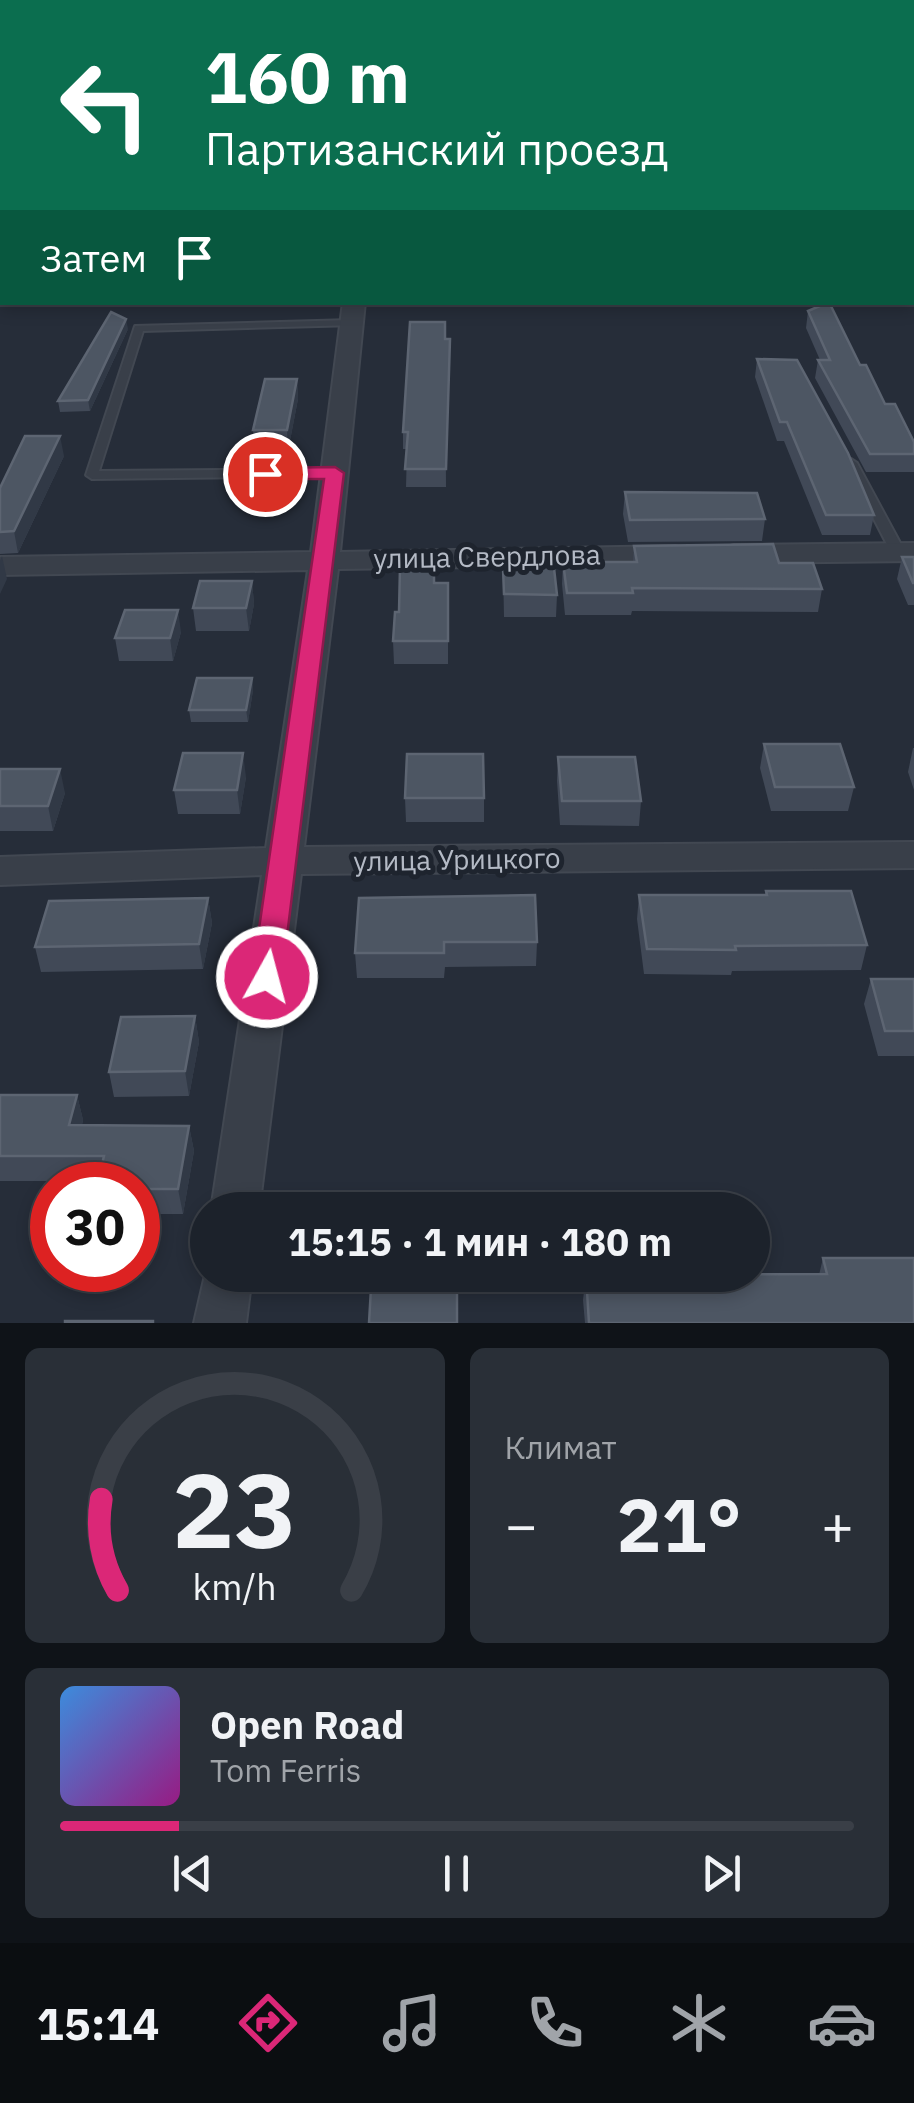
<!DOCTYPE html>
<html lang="ru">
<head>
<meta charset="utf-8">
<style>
  :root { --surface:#1c222b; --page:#292f37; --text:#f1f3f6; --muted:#a0a4a9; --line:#3a3f47; --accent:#db2777 }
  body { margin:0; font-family:"IBM Plex Sans",sans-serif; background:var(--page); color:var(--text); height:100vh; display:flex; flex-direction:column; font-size:38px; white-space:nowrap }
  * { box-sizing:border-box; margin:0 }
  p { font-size:32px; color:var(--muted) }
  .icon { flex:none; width:55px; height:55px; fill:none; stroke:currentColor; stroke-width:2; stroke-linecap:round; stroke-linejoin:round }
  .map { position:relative; height:1323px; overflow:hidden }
  .details { display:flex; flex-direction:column; gap:25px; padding:25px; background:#0f1318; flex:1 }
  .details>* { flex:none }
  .top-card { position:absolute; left:0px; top:0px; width:915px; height:305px; box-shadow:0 5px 15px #0003,0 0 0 2px var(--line); background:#0b6e4f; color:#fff; overflow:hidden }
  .speed { position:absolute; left:30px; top:1162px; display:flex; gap:20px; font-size:50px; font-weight:700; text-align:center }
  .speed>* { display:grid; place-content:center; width:130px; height:130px; border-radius:50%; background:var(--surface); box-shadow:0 5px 15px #0003,0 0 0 2px var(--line); line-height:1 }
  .speed .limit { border:15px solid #d22; background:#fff; color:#111 }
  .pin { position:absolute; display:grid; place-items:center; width:85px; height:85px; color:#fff; margin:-42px; border:5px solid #fff; border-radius:50%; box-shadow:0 2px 10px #0007 }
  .me { position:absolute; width:110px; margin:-55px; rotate:7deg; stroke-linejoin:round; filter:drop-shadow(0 0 8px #0008) }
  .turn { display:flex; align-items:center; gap:35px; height:210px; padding:0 40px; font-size:45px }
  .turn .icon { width:130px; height:130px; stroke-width:2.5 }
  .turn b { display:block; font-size:70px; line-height:85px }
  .then { display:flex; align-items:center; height:95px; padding:0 40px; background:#0003; gap:20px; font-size:38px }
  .big { font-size:75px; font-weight:700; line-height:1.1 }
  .details .widget { flex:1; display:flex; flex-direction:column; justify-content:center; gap:15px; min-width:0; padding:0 35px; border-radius:15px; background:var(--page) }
  .details .dial { align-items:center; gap:0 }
  .dial svg { height:260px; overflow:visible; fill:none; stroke:var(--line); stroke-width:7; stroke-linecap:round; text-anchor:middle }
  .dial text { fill:var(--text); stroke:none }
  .song { display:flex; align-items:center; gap:30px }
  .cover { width:120px; height:120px; border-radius:15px; background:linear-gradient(135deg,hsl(210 70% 55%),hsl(310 70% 35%)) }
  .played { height:10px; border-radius:5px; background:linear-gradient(90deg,var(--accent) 15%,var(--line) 15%) }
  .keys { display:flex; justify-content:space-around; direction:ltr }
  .heat { display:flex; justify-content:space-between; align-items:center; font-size:55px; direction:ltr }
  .details .tiles { flex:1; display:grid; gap:25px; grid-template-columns:1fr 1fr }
  .widget:last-child { grid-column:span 2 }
  .trip { position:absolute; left:190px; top:1192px; width:580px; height:100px; border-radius:50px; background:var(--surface); box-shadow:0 5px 15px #0003,0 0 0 2px var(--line); font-weight:700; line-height:100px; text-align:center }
  .tabs { display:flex; height:160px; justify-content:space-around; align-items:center; background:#0b0e11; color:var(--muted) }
  .tabs .icon { width:70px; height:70px }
  .tabs .active { color:var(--accent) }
  .tabs b { font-size:45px; color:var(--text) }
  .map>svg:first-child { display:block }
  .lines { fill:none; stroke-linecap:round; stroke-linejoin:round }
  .service-casing { stroke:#424852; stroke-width:4 }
  .minor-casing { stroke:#424852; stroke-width:4 }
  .secondary-casing { stroke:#424852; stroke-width:4 }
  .service { fill:#393f49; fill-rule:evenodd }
  .minor { fill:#393f49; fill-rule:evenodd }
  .secondary { fill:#484f5c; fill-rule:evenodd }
  .wall { fill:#414957 }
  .shaded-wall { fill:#313946 }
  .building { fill:#4d5663; stroke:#5d6572; stroke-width:2.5 }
  .route { fill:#db2777; stroke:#8e194d; stroke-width:2.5 }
  .labels { text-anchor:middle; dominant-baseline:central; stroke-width:10; stroke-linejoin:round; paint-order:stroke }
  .street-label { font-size:28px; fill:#b4bac5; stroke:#1e242e }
</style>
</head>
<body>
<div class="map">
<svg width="914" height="1323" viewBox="0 0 914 1323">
  <rect width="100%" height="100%" fill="#262d39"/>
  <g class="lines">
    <defs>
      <path id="service" d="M 912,253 L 914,253 L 914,259 L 912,259 Z
        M 352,320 L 357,323 L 356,325 L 143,331 L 99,471 L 335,469 L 339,470 L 339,476 L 92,479 L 86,475 L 135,326 Z
        M 851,459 L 857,463 L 905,552 L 903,555 L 898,556 L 891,552 L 845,463 Z"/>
      <path id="minor" d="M 0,69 L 2,70 L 2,79 L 0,79 Z
        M 912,144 L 914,144 L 914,154 L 912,154 Z
        M 343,302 L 365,302 L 340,552 L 675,546 L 685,549 L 690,555 L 685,561 L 675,564 L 338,569 L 304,847 L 914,842 L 914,868 L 301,874 L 259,1210 L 211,1210 L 262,875 L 0,885 L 0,857 L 266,848 L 308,570 L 0,575 L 0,557 L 311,552 Z
        M 914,543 L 914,561 L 734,563 L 724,560 L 719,554 L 724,548 L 734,545 Z
        M 208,1262 L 208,1275 L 252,1275 L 246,1323 L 194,1323 Z"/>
      <path id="secondary" d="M 912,37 L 914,37 L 914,51 L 912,51 Z"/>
    </defs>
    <use href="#service" class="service-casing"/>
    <use href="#minor" class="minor-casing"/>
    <use href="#secondary" class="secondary-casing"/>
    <use href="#service" class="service"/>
    <use href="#minor" class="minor"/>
    <use href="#secondary" class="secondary"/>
  </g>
  <path class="wall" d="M 104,0 L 328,0 L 327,2 L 106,2 Z
    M 817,0 L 914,0 L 914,36 L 912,35 L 912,2 L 819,2 Z
    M 808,311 L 860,365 L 885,404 L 914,442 L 914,472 L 866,472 L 815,378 L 818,360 L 820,360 L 806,328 Z
    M 445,322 L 446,487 L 406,487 L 407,449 L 403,449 L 403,432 Z
    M 128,329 L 90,411 L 60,412 L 58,401 Z
    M 757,359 L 874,515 L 870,535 L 822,535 L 784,441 L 777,441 L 755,377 Z
    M 297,379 L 298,399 L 288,451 L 255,451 L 253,430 Z
    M 64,456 L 18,553 L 0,554 L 0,488 Z
    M 625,492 L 765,519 L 762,541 L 628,542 L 623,514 Z
    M 634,546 L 779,563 L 822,589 L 818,612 L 632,611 L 631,615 L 565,615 L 562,584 L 563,562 L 633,562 Z
    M 902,557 L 914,557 L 914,605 L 908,605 L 897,579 Z
    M 503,568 L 557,595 L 556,617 L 504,617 Z
    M 252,581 L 254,604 L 249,631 L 196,631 L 193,608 Z
    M 434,583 L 448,583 L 448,664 L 394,664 L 393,641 L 399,612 Z
    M 181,632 L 173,661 L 119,661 L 115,638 Z
    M 252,678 L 253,690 L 248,722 L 191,722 L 189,710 Z
    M 764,744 L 854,787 L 848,811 L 771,811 L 760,768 Z
    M 913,748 L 914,748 L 914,790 L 908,772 Z
    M 558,757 L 641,801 L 639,826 L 560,825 L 557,781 Z
    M 0,769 L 65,793 L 53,831 L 0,831 Z
    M 246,777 L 240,814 L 178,814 L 174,790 Z
    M 405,798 L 484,798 L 484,822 L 406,822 Z
    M 766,891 L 867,945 L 861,970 L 732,971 L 731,975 L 644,974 L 637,919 L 639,895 L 765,895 Z
    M 535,895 L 537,942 L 536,966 L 445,967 L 444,978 L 357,978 L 355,953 Z
    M 208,898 L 212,923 L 203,969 L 41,972 L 35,947 Z
    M 871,979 L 914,979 L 914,1056 L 878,1056 L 864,1004 Z
    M 195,1016 L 199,1042 L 189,1096 L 114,1097 L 109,1072 Z
    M 0,1095 L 77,1095 L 83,1120 L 82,1125 L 189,1126 L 194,1151 L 183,1214 L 138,1214 L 138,1185 L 98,1181 L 0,1181 Z
    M 823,1258 L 914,1323 L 585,1323 L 583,1300 L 586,1275 L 819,1275 Z"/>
  <path class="shaded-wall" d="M 126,319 L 128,329 L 90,411 L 88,400 Z
    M 297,379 L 298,399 L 288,451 L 287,430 Z
    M 60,436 L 64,456 L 18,553 L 14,531 Z
    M 2,556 L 7,579 L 0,594 L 0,561 Z
    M 252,581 L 254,604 L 249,631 L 246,608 Z
    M 178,610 L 181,632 L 173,661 L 170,638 Z
    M 252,678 L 253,690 L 248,722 L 246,710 Z
    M 243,753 L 246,777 L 240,814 L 237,790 Z
    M 60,769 L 65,793 L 53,831 L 48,806 Z
    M 208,898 L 212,923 L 203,969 L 199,944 Z
    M 195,1016 L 199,1042 L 189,1096 L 185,1071 Z
    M 77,1095 L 83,1120 L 76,1150 L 69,1125 Z
    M 189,1126 L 194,1151 L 183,1214 L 178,1189 Z"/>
  <path class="building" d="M 0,0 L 61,0 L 58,2 L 2,2 L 2,14 L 0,14 Z
    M 111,0 L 302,0 L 300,2 L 112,2 Z
    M 825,0 L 914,0 L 914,10 L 912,10 L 912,2 L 827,2 Z
    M 0,23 L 2,23 L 2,59 L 0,59 Z
    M 912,58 L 914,59 L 914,121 L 912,121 Z
    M 0,156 L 2,157 L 2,249 L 0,249 L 0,189 L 2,189 Z
    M 0,260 L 2,260 L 2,289 L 0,289 Z
    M 829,302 L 860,365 L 866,365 L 885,404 L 895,404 L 914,442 L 914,454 L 870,454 L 818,360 L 830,360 L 808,311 Z
    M 111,312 L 126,319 L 88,400 L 58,401 Z
    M 410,322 L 445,322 L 445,339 L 450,339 L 446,469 L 405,469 L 408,432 L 403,432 Z
    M 757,359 L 797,360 L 848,453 L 874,515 L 826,515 L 787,422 L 780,422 Z
    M 265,379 L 297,379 L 287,430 L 253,430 Z
    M 25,436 L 60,436 L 14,531 L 0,532 L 0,488 Z
    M 625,492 L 757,493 L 765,519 L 630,520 Z
    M 773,544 L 779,563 L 813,563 L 822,589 L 632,588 L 633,593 L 567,593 L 563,562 L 637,562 L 634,546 Z
    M 902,557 L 914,557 L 914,583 L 913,583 Z
    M 400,567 L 434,567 L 434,583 L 448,583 L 448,641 L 393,641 L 395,612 L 399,612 Z
    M 503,568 L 554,568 L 557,595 L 504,594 Z
    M 200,581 L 252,581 L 246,608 L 193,608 Z
    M 125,610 L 178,610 L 170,638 L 115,638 Z
    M 197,678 L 252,678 L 246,710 L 189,710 Z
    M 764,744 L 840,744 L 854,787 L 775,787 Z
    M 183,753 L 243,753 L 237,790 L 174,790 Z
    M 407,754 L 483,754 L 484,798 L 405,798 Z
    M 558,757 L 635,757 L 641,801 L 562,801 Z
    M 0,769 L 60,769 L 48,806 L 0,806 Z
    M 766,891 L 851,891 L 867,945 L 735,946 L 736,950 L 647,949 L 639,895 L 767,895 Z
    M 535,895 L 537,942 L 444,942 L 444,953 L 355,953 L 359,898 Z
    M 208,898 L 199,944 L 35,947 L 49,901 Z
    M 871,979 L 914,979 L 914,1031 L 885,1031 Z
    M 195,1016 L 185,1071 L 109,1072 L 121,1017 Z
    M 0,1095 L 77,1095 L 69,1125 L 189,1126 L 178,1189 L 138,1189 L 138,1185 L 97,1185 L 104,1156 L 0,1156 Z
    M 823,1258 L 914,1258 L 914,1323 L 589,1323 L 586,1275 L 827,1274 Z
    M 457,1287 L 457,1323 L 369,1323 L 371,1288 Z
    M 65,1321 L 153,1321 L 153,1323 L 65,1323 Z"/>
  <path class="route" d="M 335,467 L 344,473 L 282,977 L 277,985 L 267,989 L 257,985 L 252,977 L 324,479 L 265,479 L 256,474 L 265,468 Z"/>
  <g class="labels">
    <g class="street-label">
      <text transform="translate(487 556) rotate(-1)">улица Свердлова</text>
      <text transform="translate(457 859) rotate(-1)">улица Урицкого</text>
    </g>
  </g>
</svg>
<div class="speed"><div class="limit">30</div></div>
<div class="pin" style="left:265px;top:474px;background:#d93025"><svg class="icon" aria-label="arrive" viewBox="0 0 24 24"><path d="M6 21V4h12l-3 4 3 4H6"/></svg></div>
<svg class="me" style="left:267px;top:977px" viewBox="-20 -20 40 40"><circle r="17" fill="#db2777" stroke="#fff" stroke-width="3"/><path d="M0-11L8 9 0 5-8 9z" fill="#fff"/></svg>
<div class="trip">15:15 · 1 мин · 180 m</div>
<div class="top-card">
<div class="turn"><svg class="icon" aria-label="left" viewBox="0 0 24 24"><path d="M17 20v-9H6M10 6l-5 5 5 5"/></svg><div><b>160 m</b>Партизанский проезд</div></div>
<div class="then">Затем<svg class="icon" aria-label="arrive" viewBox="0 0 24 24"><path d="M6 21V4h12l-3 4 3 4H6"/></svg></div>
</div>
</div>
<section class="details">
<div class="tiles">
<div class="widget dial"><svg viewBox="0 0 100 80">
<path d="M14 69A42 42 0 1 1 86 69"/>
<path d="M14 69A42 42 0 0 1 9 41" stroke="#db2777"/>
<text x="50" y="56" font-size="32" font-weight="700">23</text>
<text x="50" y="72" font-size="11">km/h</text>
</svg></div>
<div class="widget"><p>Климат</p>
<div class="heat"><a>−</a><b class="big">21°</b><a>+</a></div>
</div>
<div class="widget">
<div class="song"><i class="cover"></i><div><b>Open Road</b><p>Tom Ferris</p></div></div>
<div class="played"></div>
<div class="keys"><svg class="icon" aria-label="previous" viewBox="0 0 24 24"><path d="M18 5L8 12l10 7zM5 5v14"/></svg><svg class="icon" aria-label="pause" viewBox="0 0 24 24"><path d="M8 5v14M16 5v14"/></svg><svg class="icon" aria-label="next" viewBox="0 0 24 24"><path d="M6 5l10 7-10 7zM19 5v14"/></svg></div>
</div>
</div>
</section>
<nav class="tabs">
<b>15:14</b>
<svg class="icon active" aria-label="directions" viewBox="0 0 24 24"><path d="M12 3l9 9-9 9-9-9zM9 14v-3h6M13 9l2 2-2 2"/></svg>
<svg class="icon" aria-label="music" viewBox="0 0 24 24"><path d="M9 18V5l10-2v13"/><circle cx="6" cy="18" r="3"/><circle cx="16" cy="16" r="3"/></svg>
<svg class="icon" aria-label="phone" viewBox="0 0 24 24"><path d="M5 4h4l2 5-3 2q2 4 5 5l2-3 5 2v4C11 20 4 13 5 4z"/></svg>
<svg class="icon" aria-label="climate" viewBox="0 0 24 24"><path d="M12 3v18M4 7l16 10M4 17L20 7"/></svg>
<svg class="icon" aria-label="car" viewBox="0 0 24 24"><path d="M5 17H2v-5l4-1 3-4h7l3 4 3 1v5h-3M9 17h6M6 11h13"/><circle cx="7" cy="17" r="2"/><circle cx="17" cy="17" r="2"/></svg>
</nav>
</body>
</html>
